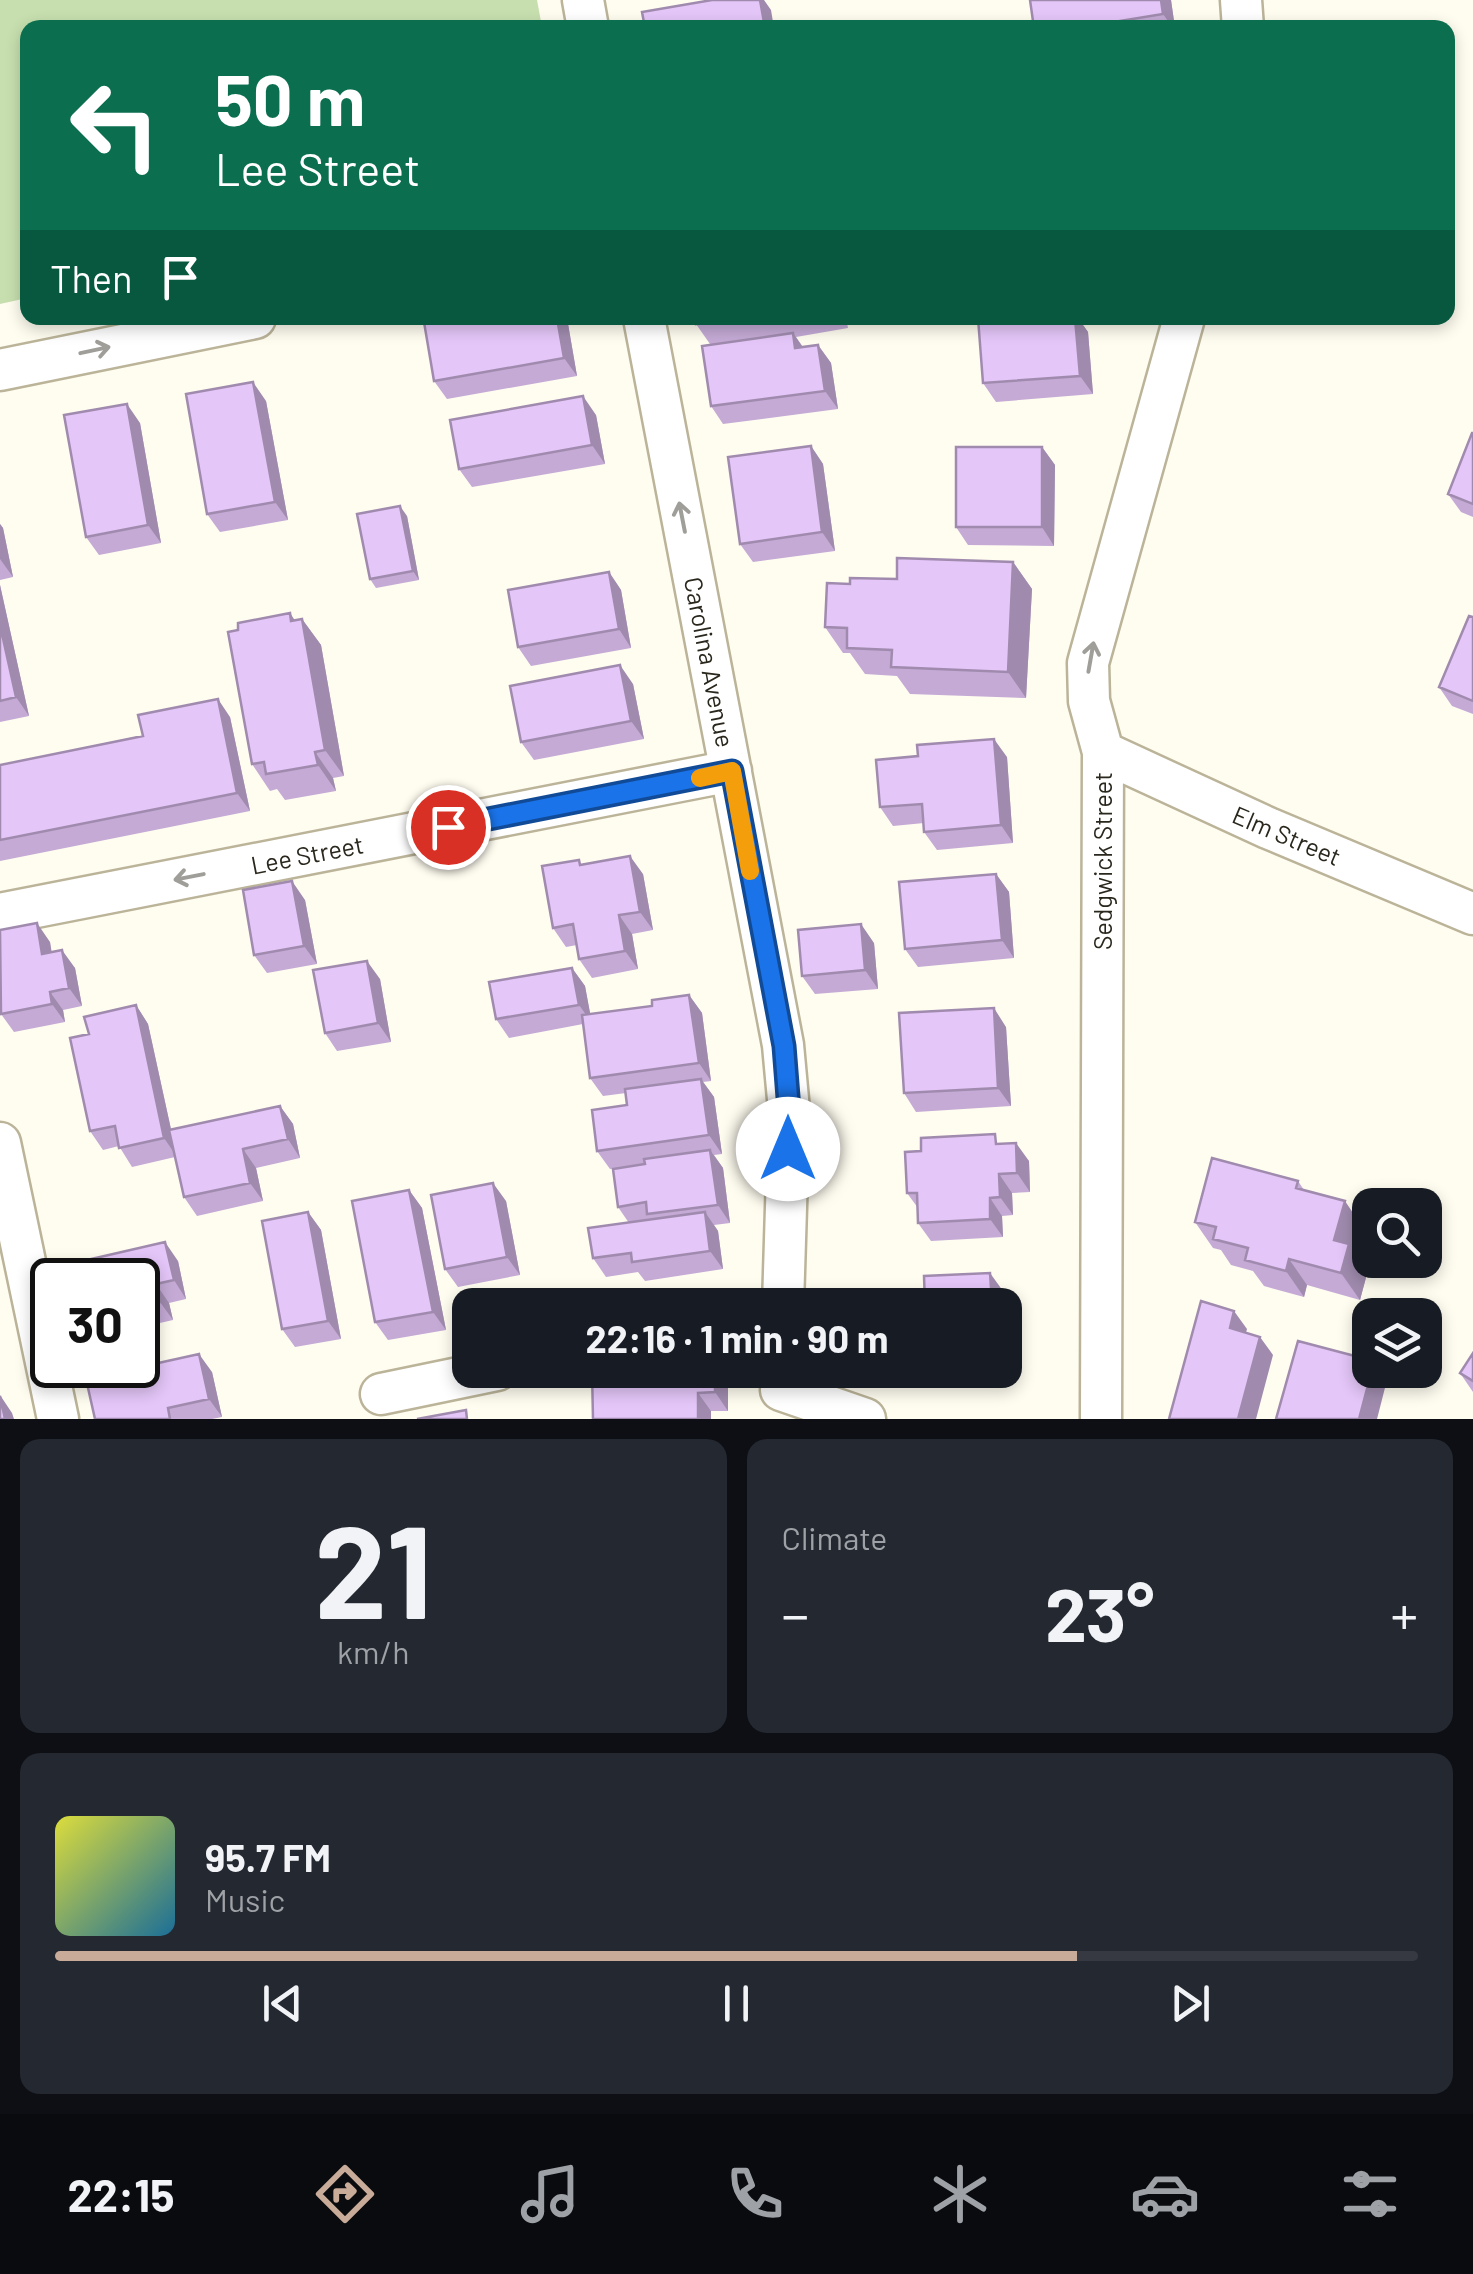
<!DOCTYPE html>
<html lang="en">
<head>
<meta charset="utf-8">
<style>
  :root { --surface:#171b24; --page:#242831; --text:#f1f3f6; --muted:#9ea1a6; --line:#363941; --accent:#c9ab99 }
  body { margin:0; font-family:Barlow,sans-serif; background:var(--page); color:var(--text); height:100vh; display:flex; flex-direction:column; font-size:38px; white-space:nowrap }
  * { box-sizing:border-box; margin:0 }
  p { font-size:32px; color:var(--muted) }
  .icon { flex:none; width:55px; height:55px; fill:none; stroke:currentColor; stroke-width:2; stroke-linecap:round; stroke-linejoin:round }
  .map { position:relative; height:1419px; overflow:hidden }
  .panel { display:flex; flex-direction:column; gap:20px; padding:20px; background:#0d0f14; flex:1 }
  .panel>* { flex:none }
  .top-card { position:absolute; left:20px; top:20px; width:1435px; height:305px; border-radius:20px; box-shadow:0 5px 15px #0003; background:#0b6e4f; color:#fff; overflow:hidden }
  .fabs { position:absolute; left:1352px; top:1188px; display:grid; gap:20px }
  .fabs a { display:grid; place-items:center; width:90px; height:90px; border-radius:20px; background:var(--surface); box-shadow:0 5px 15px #0003; font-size:50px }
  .speed { position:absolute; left:30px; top:1258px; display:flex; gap:20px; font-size:50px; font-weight:700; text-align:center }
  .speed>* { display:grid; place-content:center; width:130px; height:130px; border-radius:50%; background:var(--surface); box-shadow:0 5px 15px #0003; line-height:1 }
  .speed .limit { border:5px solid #111; border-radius:15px; background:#fff; color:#111 }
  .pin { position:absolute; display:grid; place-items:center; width:85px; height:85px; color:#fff; margin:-42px; border:5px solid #fff; border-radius:50%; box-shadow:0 2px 10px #0007 }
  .me { position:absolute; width:110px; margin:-55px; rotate:0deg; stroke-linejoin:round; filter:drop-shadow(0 0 8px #0008) }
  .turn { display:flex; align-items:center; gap:35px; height:210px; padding:0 30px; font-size:45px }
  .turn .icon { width:130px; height:130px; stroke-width:2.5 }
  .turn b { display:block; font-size:70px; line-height:85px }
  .then { display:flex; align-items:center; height:95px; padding:0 30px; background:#0003; gap:20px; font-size:38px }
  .big { font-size:75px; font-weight:700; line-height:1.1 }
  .panel .widget { flex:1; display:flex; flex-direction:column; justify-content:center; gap:15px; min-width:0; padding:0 35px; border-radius:20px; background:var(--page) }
  .panel .dial { align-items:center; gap:0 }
  .dial b { font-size:130px; line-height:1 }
  .song { display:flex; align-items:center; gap:30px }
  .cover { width:120px; height:120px; border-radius:15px; background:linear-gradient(135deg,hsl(60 70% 55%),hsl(200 70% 35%)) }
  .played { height:10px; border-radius:5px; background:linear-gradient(90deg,var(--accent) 75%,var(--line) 75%) }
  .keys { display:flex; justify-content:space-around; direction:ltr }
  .heat { display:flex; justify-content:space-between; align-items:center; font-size:55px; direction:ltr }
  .panel .tiles { flex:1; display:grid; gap:20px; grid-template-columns:1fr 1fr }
  .widget:last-child { grid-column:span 2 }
  .trip { position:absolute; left:452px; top:1288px; width:570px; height:100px; border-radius:20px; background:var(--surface); box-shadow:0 5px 15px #0003; font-weight:700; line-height:100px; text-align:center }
  .dock { display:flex; height:160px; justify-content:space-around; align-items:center; background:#090b0e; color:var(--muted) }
  .dock .icon { width:70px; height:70px }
  .dock .active { color:var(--accent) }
  .dock b { font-size:45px; color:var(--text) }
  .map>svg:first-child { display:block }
  .green { fill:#c7dfaf }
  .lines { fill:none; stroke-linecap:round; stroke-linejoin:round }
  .street-casing { stroke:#bbb499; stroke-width:45 }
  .street { stroke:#fff; stroke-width:40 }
  .wall { fill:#c4aad5 }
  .shaded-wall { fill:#a08bae }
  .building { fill:#e4c6f8; stroke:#a08bae; stroke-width:2.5 }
  .oneway { stroke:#9f9e99 }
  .route-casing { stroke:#114b97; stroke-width:25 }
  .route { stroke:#1a73e8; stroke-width:18 }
  .slow { stroke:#f59e0b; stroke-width:18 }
  .labels { text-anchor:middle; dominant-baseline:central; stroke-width:8; stroke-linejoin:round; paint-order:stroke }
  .street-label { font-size:25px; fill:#2a271d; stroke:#fff }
</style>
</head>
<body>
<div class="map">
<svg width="1473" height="1419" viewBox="0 0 1473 1419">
  <rect width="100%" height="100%" fill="#fffcf0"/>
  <path class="green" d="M 0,0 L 537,0 L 542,27 L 28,28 L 27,298 L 0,304 Z"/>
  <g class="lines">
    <defs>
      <path id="street" d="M 583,0 L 588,28
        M 1241,0 L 1243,28
        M 644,318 L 783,1045 L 789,1110 L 783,1305
        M 0,370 L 255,318
        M 1103,752 L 1268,828 L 1473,914
        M 0,914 L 731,771
        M 0,1143 L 58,1419
        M 781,1390 L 865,1419
        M 381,1394 L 497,1370
        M 1101,1419 L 1103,752 L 1089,701 L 1088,663 L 1184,318"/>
    </defs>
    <use href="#street" class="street-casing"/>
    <use href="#street" class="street"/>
  </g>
  <path class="wall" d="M 1030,0 L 1171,0 L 1175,28 L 1034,28 Z
    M 567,318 L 577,376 L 447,399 L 434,381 Z
    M 695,318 L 846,318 L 848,328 L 796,337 L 803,347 L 818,345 L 831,363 L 838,409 L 723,424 L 711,406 L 710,344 L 696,324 Z
    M 978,318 L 1078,318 L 1088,332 L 1093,394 L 996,402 L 983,383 Z
    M 266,401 L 288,520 L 220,532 L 207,514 Z
    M 596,415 L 605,464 L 472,487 L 459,469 Z
    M 140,423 L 161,543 L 99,555 L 86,537 Z
    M 1473,433 L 1473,517 L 1461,512 L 1448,494 Z
    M 811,446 L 823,464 L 835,551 L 753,562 L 740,544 Z
    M 1042,447 L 1055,465 L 1054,546 L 968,545 L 956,527 Z
    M 407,516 L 419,580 L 376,588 L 370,579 Z
    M 0,524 L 3,528 L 13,577 L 0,580 Z
    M 1013,562 L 1032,589 L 1026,698 L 910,694 L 897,676 L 865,674 L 850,653 L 843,653 L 825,627 L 850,584 L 897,579 Z
    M 609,572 L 621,590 L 631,648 L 531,666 L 518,647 Z
    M 0,585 L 29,716 L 0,722 Z
    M 290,613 L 294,620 L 302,619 L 321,645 L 344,776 L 333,778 L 336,791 L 285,800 L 277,789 L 270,791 L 252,764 L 238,630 Z
    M 1473,617 L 1473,714 L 1452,706 L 1439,687 Z
    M 633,684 L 644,739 L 534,760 L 521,742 Z
    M 230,717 L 250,811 L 0,861 L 0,765 Z
    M 1007,757 L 1013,843 L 937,850 L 924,832 L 924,823 L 893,826 L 880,807 Z
    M 583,865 L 643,874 L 653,930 L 632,934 L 638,969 L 592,978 L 579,959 L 577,945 L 566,947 L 553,928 Z
    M 996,874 L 1009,892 L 1014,958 L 918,967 L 905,949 Z
    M 305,900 L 317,964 L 267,973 L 254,955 Z
    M 50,942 L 51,952 L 75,968 L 82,1006 L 63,1010 L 65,1022 L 14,1032 L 1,1014 Z
    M 874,943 L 878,989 L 815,994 L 802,976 Z
    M 572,968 L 585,986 L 590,1014 L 652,1006 L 689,995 L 702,1013 L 711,1081 L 703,1082 L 714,1097 L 722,1154 L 714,1155 L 723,1168 L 730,1223 L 714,1225 L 718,1231 L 723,1269 L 645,1281 L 638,1272 L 606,1277 L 593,1258 L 629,1223 L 618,1207 L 645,1164 L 610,1169 L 597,1151 L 627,1105 L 626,1093 L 603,1096 L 590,1078 L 583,1024 L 509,1038 L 496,1019 Z
    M 380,979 L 391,1042 L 337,1051 L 325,1033 Z
    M 136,1005 L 148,1024 L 171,1129 L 280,1106 L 293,1124 L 300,1158 L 256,1168 L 263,1201 L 197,1216 L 184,1197 L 175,1157 L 132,1167 L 119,1146 L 103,1150 L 90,1131 L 89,1034 Z
    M 1006,1027 L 1011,1106 L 916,1112 L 904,1093 Z
    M 1002,1144 L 1029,1161 L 1030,1192 L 1012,1193 L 1013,1215 L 1002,1216 L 1003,1237 L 931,1241 L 918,1223 L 918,1208 L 907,1193 Z
    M 1298,1181 L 1304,1190 L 1363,1228 L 1356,1253 L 1368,1270 L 1360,1300 L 1307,1285 L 1304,1297 L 1264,1286 L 1253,1271 L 1231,1265 L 1221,1250 L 1213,1248 L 1195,1222 Z
    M 409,1190 L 422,1208 L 446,1330 L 388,1340 L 375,1322 Z
    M 506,1201 L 520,1275 L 458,1287 L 445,1269 Z
    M 308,1212 L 321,1230 L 341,1339 L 295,1347 L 282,1329 Z
    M 178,1261 L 186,1299 L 169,1303 L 173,1320 L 138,1328 L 138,1280 Z
    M 1005,1307 L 1015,1321 L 1017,1357 L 1005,1358 Z
    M 1473,1353 L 1473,1392 L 1460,1373 Z
    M 592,1370 L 722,1370 L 728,1378 L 728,1411 L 711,1411 Z
    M 929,1370 L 988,1370 L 989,1385 L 941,1387 Z
    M 212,1372 L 222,1417 L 212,1419 L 95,1419 Z"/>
  <path class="shaded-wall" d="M 760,0 L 764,0 L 771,10 L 774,28 L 765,28 Z
    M 1161,0 L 1171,0 L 1175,28 L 1173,28 L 1163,14 Z
    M 557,318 L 567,318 L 577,376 L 564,358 Z
    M 1075,318 L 1078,318 L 1088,332 L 1093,394 L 1080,376 Z
    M 793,333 L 806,352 L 795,348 Z
    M 818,345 L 831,363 L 838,409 L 825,391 Z
    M 253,382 L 266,401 L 288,520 L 275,502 Z
    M 583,396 L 596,415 L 605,464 L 592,445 Z
    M 127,404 L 140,423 L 161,543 L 148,525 Z
    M 811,446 L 823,464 L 835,551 L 822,532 Z
    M 1042,447 L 1055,465 L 1054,546 L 1042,527 Z
    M 400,506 L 407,516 L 419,580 L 413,571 Z
    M 0,524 L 3,528 L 13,577 L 0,559 Z
    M 1013,562 L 1032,589 L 1026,698 L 1008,672 Z
    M 609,572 L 621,590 L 631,648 L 619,629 Z
    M 0,585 L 29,716 L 16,697 L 0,625 Z
    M 290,613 L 305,636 L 302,619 L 321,645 L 344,776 L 325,750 Z
    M 620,665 L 633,684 L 644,739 L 631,721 Z
    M 218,699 L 230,717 L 250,811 L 237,793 Z
    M 994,739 L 1007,757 L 1013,843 L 1001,825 Z
    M 315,752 L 333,778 L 336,791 L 318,765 Z
    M 630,856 L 643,874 L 653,930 L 640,912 Z
    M 996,874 L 1009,892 L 1014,958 L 1002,940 Z
    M 292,881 L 305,900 L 317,964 L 304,946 Z
    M 619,915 L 632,934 L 638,969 L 625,951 Z
    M 37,923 L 50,942 L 55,972 L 42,954 Z
    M 861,924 L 874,943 L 878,989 L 865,970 Z
    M 62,950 L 75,968 L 82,1006 L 69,988 Z
    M 367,961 L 380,979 L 391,1042 L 378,1023 Z
    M 572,968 L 585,986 L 592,1023 L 579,1005 Z
    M 50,992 L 63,1010 L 65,1022 L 52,1004 Z
    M 689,995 L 702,1013 L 711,1081 L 699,1063 Z
    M 136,1005 L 148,1024 L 177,1157 L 164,1138 Z
    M 994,1008 L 1006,1027 L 1011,1106 L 998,1088 Z
    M 701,1079 L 714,1097 L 722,1154 L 709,1135 Z
    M 280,1106 L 293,1124 L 300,1158 L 288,1139 Z
    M 1016,1143 L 1029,1161 L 1030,1192 L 1017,1173 Z
    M 243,1149 L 256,1168 L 263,1201 L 250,1183 Z
    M 710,1150 L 723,1168 L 730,1223 L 718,1205 Z
    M 999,1174 L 1012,1193 L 1013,1215 L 1000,1197 Z
    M 493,1183 L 506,1201 L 520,1275 L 507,1257 Z
    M 409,1190 L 422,1208 L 446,1330 L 433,1312 Z
    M 990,1198 L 1002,1216 L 1003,1237 L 990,1219 Z
    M 1345,1201 L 1363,1228 L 1356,1253 L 1368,1270 L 1360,1300 L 1341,1273 L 1334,1240 Z
    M 308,1212 L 321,1230 L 341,1339 L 328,1321 Z
    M 705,1212 L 718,1231 L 723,1269 L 710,1251 Z
    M 165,1242 L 178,1261 L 186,1299 L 174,1280 Z
    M 1289,1259 L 1307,1285 L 1304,1297 L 1286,1271 Z
    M 990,1273 L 1003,1291 L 1004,1305 L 993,1305 L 992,1303 Z
    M 156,1284 L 169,1303 L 173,1320 L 160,1302 Z
    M 1005,1307 L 1015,1321 L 1017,1357 L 1005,1340 Z
    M 1234,1311 L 1247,1329 L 1242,1347 L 1230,1328 Z
    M 1260,1337 L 1273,1355 L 1256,1419 L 1238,1419 Z
    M 199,1354 L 212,1372 L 222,1417 L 209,1399 Z
    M 715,1370 L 722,1370 L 728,1378 L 728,1411 L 715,1392 Z
    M 979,1370 L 988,1370 L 989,1385 Z
    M 1372,1370 L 1380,1370 L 1387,1380 L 1377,1419 L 1359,1419 Z
    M 698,1393 L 711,1411 L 711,1419 L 698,1419 Z
    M 0,1395 L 12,1413 L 14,1419 L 5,1419 Z"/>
  <path class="building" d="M 712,0 L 760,0 L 765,28 L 645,28 L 642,12 Z
    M 1030,0 L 1161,0 L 1163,14 L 1077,28 L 1034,28 Z
    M 450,318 L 557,318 L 564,358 L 434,381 L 424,322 Z
    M 695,318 L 735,318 L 696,324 Z
    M 978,318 L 1075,318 L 1080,376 L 983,383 Z
    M 793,333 L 795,348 L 818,345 L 825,391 L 711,406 L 702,346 Z
    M 253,382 L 275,502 L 207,514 L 186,394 Z
    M 583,396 L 592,445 L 459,469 L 450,420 Z
    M 127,404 L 148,525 L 86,537 L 64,415 Z
    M 1472,433 L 1473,433 L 1473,504 L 1448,494 Z
    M 811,446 L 822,532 L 740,544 L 728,457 Z
    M 956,447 L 1042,447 L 1042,527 L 956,527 Z
    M 400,506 L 413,571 L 370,579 L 357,514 Z
    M 897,558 L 1013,562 L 1008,672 L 891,667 L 892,650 L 847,648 L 847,628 L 825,627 L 827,583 L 850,584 L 850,578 L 897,579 Z
    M 609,572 L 619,629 L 518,647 L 508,590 Z
    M 290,613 L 291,621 L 302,619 L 325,750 L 315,752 L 318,765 L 266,774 L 264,762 L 252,764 L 228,632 L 238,630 L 238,623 Z
    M 1469,616 L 1473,617 L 1473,701 L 1439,687 Z
    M 0,625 L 16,697 L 0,701 Z
    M 620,665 L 631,721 L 521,742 L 510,686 Z
    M 218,699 L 237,793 L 0,840 L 0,765 L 143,736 L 138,715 Z
    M 994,739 L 1001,825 L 924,832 L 922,804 L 880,807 L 876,760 L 918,756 L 917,745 Z
    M 630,856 L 640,912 L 619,915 L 625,951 L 579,959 L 573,924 L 553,928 L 542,866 L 579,860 L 580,865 Z
    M 996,874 L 1002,940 L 905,949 L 899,882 Z
    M 292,881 L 304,946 L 254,955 L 243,890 Z
    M 37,923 L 42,954 L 62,950 L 69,988 L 50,992 L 52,1004 L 1,1014 L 0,930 Z
    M 861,924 L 865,970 L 802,976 L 798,930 Z
    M 367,961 L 378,1023 L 325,1033 L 313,970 Z
    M 572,968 L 579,1005 L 496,1019 L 489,982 Z
    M 689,995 L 699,1063 L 590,1078 L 582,1015 L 652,1006 L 652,1000 Z
    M 136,1005 L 164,1138 L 119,1148 L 115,1126 L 90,1131 L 70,1038 L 89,1034 L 84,1017 Z
    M 994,1008 L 998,1088 L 904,1093 L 899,1013 Z
    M 701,1079 L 709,1135 L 597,1151 L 592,1110 L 627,1105 L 625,1089 Z
    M 280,1106 L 288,1139 L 243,1149 L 250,1183 L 184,1197 L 169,1130 Z
    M 995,1134 L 996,1144 L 1016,1143 L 1017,1173 L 999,1174 L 1000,1197 L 990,1198 L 990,1219 L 918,1223 L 917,1193 L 907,1193 L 905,1152 L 921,1151 L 921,1138 Z
    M 710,1150 L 718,1205 L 647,1214 L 646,1202 L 618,1207 L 613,1169 L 645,1164 L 644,1159 Z
    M 1212,1158 L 1298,1181 L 1296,1188 L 1345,1201 L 1334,1240 L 1349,1244 L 1341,1273 L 1289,1259 L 1286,1271 L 1245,1260 L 1248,1248 L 1213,1239 L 1216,1227 L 1195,1222 Z
    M 493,1183 L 507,1257 L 445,1269 L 431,1195 Z
    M 409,1190 L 433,1312 L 375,1322 L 352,1201 Z
    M 308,1212 L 328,1321 L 282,1329 L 262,1221 Z
    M 705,1212 L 710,1251 L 632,1262 L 631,1253 L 593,1258 L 588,1228 Z
    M 165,1242 L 174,1280 L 156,1284 L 160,1302 L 138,1307 L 138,1280 L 64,1280 L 61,1266 Z
    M 990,1273 L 992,1303 L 1002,1302 L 1002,1305 L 925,1305 L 924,1276 Z
    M 1201,1301 L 1234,1311 L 1230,1328 L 1260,1337 L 1238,1419 L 1169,1419 Z
    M 1298,1341 L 1370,1360 L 1370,1370 L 1372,1370 L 1359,1419 L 1276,1419 Z
    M 1473,1353 L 1473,1381 L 1460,1373 Z
    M 199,1354 L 209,1399 L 168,1408 L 170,1419 L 95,1419 L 86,1379 Z
    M 592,1370 L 715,1370 L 715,1392 L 698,1393 L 698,1419 L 593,1419 Z
    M 0,1396 L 5,1419 L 0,1419 Z
    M 466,1410 L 467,1419 L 417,1419 Z"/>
  <defs><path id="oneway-shaft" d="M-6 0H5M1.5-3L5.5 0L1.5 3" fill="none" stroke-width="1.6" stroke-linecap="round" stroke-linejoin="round" transform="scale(2.5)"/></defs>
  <g class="oneway">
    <use href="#oneway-shaft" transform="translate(95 350) rotate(-12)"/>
    <use href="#oneway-shaft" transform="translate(682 517) rotate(-101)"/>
    <use href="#oneway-shaft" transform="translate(1091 657) rotate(-80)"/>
    <use href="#oneway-shaft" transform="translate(189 877) rotate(169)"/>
  </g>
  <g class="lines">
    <defs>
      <path id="route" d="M 448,827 L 732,771 L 784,1046 L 789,1110 L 788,1149"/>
    </defs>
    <use href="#route" class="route-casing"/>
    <use href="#route" class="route"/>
    <path class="slow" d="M 700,778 L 732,771 L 750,871"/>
  </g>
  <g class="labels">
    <g class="street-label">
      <text transform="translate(710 662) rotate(79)">Carolina Avenue</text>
      <text transform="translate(1287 835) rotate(23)">Elm Street</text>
      <text transform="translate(307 854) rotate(-11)">Lee Street</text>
      <text transform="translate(1102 861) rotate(-90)">Sedgwick Street</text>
    </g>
  </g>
</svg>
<div class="fabs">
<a><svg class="icon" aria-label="search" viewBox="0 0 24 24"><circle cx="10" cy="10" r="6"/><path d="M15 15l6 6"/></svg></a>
<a><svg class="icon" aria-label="layers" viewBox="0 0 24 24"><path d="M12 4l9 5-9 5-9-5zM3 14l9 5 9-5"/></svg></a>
</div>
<div class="speed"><div class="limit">30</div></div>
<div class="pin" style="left:448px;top:827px;background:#d93025"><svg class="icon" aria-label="arrive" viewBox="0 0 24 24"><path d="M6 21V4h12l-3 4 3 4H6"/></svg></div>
<svg class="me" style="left:788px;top:1149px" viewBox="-20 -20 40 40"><circle r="19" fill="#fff"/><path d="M0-13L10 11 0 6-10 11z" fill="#1a73e8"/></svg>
<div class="trip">22:16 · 1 min · 90 m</div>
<div class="top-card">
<div class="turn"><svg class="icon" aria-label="left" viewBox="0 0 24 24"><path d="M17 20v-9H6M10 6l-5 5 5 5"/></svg><div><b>50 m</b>Lee Street</div></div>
<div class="then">Then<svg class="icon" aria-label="arrive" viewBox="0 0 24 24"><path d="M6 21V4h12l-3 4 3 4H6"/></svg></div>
</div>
</div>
<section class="panel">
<div class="tiles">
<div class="widget dial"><b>21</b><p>km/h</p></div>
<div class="widget"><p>Climate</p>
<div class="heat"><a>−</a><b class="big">23°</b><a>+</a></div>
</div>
<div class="widget">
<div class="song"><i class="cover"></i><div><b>95.7 FM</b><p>Music</p></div></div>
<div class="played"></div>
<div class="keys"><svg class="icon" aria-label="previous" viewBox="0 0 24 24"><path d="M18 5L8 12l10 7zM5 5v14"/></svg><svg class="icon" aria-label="pause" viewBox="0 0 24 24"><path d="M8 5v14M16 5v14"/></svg><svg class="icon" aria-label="next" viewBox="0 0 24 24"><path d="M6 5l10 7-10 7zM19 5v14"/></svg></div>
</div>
</div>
</section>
<nav class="dock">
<b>22:15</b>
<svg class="icon active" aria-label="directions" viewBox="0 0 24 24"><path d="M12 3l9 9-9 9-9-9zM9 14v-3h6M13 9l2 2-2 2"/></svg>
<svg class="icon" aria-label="music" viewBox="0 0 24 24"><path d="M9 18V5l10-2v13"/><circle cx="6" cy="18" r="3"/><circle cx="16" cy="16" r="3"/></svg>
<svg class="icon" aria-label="phone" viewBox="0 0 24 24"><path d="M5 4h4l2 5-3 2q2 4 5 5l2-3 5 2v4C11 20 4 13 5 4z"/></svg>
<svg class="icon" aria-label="climate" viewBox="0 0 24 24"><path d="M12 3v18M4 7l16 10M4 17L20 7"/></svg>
<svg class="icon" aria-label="car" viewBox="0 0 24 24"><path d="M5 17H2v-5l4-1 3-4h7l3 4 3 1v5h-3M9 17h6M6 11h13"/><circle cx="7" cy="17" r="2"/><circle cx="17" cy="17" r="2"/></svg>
<svg class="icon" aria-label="filters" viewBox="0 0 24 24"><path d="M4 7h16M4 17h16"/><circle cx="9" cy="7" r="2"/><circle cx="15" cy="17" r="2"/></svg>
</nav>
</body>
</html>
